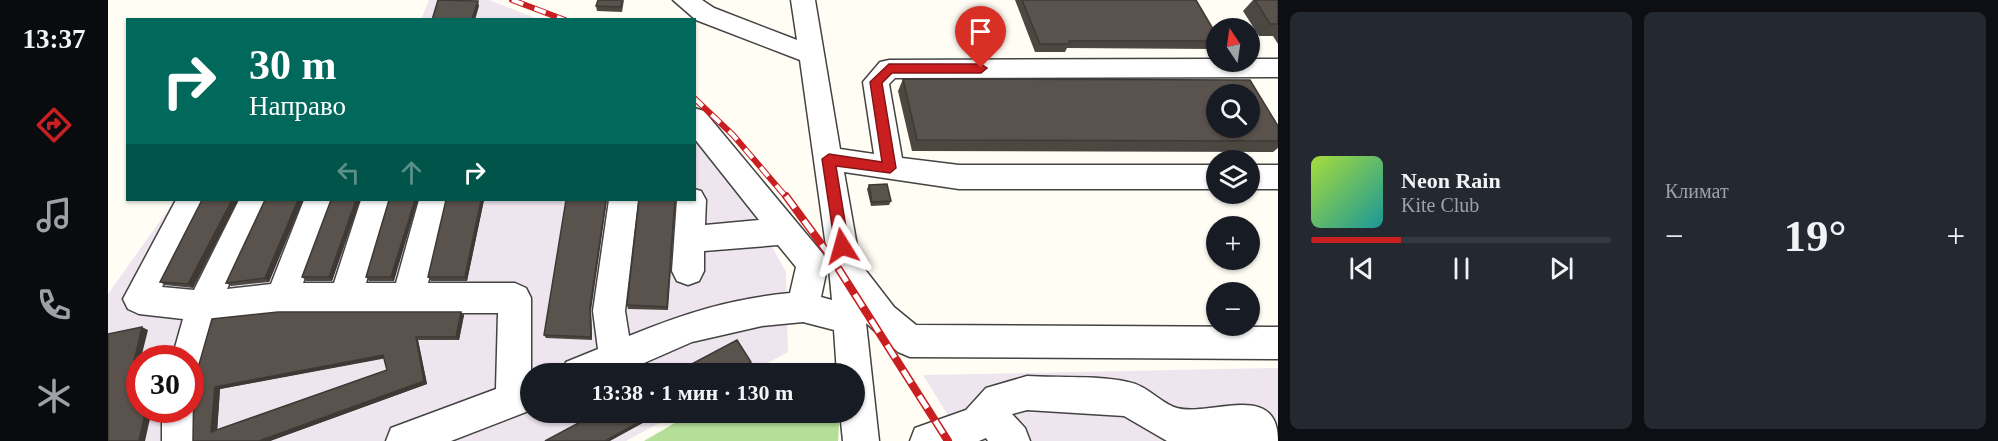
<!DOCTYPE html>
<html lang="ru">
<head>
<meta charset="utf-8">
<style>
  :root { --surface:#171b24; --page:#242831; --text:#f1f3f6; --muted:#9ea1a6; --line:#363941; --accent:#ca1f21 }
  body { margin:0; font-family:"Times New Roman",serif; background:var(--page); color:var(--text); height:100vh; display:flex; flex-direction:column; font-size:22px; white-space:nowrap }
  * { box-sizing:border-box; margin:0 }
  p { font-size:20px; color:var(--muted) }
  .icon { flex:none; width:33px; height:33px; fill:none; stroke:currentColor; stroke-width:2; stroke-linecap:round; stroke-linejoin:round }
  .map { position:relative; flex:1; overflow:hidden }
  .sheet { display:flex; flex-direction:column; gap:12px; padding:12px; background:#0d0f14; width:720px }
  .sheet>* { flex:none }
  .banner { position:absolute; left:18px; top:18px; width:570px; height:183px; border-radius:0px; box-shadow:0 2px 4px #0004; background:#00695c; color:#fff; overflow:hidden }
  .needle { width:39px; rotate:347deg }
  .controls { position:absolute; left:1098px; top:18px; display:grid; gap:12px }
  .controls a { display:grid; place-items:center; width:54px; height:54px; border-radius:50%; background:var(--surface); box-shadow:0 2px 4px #0004; font-size:30px }
  .speed { position:absolute; left:18px; top:345px; display:flex; gap:12px; font-size:30px; font-weight:700; text-align:center }
  .speed>* { display:grid; place-content:center; width:78px; height:78px; border-radius:50%; background:var(--surface); box-shadow:0 2px 4px #0004; line-height:1 }
  .speed .limit { border:9px solid #d22; background:#fff; color:#111 }
  .pin { position:absolute; display:grid; place-items:center; width:51px; height:51px; color:#fff; margin:-62px -26px; border-radius:50% 50% 50% 0; rotate:-45deg; box-shadow:0 0 6px #0007 }
  .pin .icon { rotate:45deg }
  .me { position:absolute; width:66px; margin:-33px; rotate:352deg; stroke-linejoin:round; filter:drop-shadow(0 0 4px #0008) }
  .turn { display:flex; align-items:center; gap:21px; height:126px; padding:0 24px; font-size:27px }
  .turn .icon { width:78px; height:78px; stroke-width:2.5 }
  .turn b { display:block; font-size:42px; line-height:51px }
  .lanes { display:flex; align-items:center; height:57px; padding:0 24px; background:#0003; justify-content:center; gap:30px; direction:ltr }
  .lanes .off { opacity:.35 }
  .big { font-size:45px; font-weight:700; line-height:1.1 }
  .sheet .tile { flex:1; display:flex; flex-direction:column; justify-content:center; gap:9px; min-width:0; padding:0 21px; border-radius:9px; background:var(--page) }
  .song { display:flex; align-items:center; gap:18px }
  .cover { width:72px; height:72px; border-radius:9px; background:linear-gradient(135deg,hsl(80 70% 55%),hsl(180 70% 35%)) }
  .played { height:6px; border-radius:3px; background:linear-gradient(90deg,var(--accent) 30%,var(--line) 30%) }
  .keys { display:flex; justify-content:space-around; direction:ltr }
  .heat { display:flex; justify-content:space-between; align-items:center; font-size:33px; direction:ltr }
  .sheet .tiles { flex:1; display:grid; gap:12px; grid-template-columns:repeat(2,1fr) }
  .trip { position:absolute; left:412px; top:363px; width:345px; height:60px; border-radius:30px; background:var(--surface); box-shadow:0 2px 4px #0004; font-weight:700; line-height:60px; text-align:center }
  main { display:flex; flex:1; min-height:0 }
  .tabs { display:flex; flex-direction:column; width:108px; justify-content:space-around; align-items:center; background:#090b0e; color:var(--muted) }
  .tabs .icon { width:42px; height:42px }
  .tabs .active { color:var(--accent) }
  .tabs b { font-size:27px; color:var(--text) }
  .map>svg:first-child { display:block }
  .industrial { fill:#eee5ef; fill-rule:evenodd }
  .forest { fill:#b5de98 }
  .lines { fill:none; stroke-linecap:round; stroke-linejoin:round }
  .minor-casing { stroke:#434343; stroke-width:3 }
  .minor { fill:#fff; fill-rule:evenodd }
  .rail-far1-casing { stroke:#ca1f21; stroke-width:6 }
  .rail-casing { stroke:#ca1f21; stroke-width:8 }
  .rail-far1 { stroke:#fff; stroke-width:4; stroke-dasharray:12; stroke-linecap:butt }
  .rail { stroke:#fff; stroke-width:5; stroke-dasharray:15; stroke-linecap:butt }
  .wall { fill:#4d4741; fill-rule:evenodd }
  .shaded-wall { fill:#3f3935 }
  .building { fill:#5a524c; stroke:#3f3935; stroke-width:1.5; fill-rule:evenodd }
  .route { fill:#ca1f21; stroke:#831415; stroke-width:1.5 }
</style>
</head>
<body>
<main>
<nav class="tabs">
<b>13:37</b>
<svg class="icon active" aria-label="directions" viewBox="0 0 24 24"><path d="M12 3l9 9-9 9-9-9zM9 14v-3h6M13 9l2 2-2 2"/></svg>
<svg class="icon" aria-label="music" viewBox="0 0 24 24"><path d="M9 18V5l10-2v13"/><circle cx="6" cy="18" r="3"/><circle cx="16" cy="16" r="3"/></svg>
<svg class="icon" aria-label="phone" viewBox="0 0 24 24"><path d="M5 4h4l2 5-3 2q2 4 5 5l2-3 5 2v4C11 20 4 13 5 4z"/></svg>
<svg class="icon" aria-label="climate" viewBox="0 0 24 24"><path d="M12 3v18M4 7l16 10M4 17L20 7"/></svg>
</nav>
<div class="map">
<svg width="1170" height="441" viewBox="0 0 1170 441">
  <rect width="100%" height="100%" fill="#fffdf4"/>
  <path class="industrial" d="M 321,0 L 381,0 L 430,19 L 313,20 Z
    M 587,109 L 678,272 L 680,352 L 641,373 L 423,374 L 423,412 L 570,413 L 518,441 L 0,441 L 0,294 L 67,200 L 586,200 ZM 32,358 L 82,358 L 82,410 L 32,410 Z
    M 1170,368 L 1170,441 L 856,441 L 815,375 Z"/>
  <path class="forest" d="M 584,413 L 717,413 L 731,424 L 730,441 L 536,441 Z"/>
  <g class="lines">
    <defs>
      <path id="minor" d="M 565,0 L 594,0 L 606,8 L 689,40 L 683,0 L 707,0 L 732,149 L 766,154 L 755,82 L 772,62 L 781,60 L 1108,59 L 1108,62 L 1142,62 L 1142,59 L 1170,59 L 1170,77 L 787,78 L 781,84 L 794,158 L 851,165 L 1108,165 L 1108,189 L 851,189 L 736,172 L 752,263 L 786,307 L 808,325 L 1170,327 L 1170,359 L 802,357 L 790,352 L 758,323 L 771,441 L 735,441 L 732,412 L 747,412 L 747,374 L 729,374 L 726,330 L 695,322 L 654,326 L 584,342 L 511,374 L 453,374 L 458,362 L 490,349 L 485,311 L 501,200 L 530,200 L 517,311 L 521,336 C 577,313 622,299 682,293 L 688,267 L 670,245 L 596,251 L 596,271 L 591,281 L 580,285 L 569,281 L 564,271 L 569,200 L 586,200 L 586,189 L 593,191 L 598,200 L 597,225 L 651,220 L 586,138 L 586,108 L 596,111 L 715,254 L 720,264 L 713,297 L 724,300 L 721,268 L 692,60 L 588,20 Z
        M 1142,165 L 1170,165 L 1170,189 L 1142,189 Z
        M 68,200 L 98,200 L 54,287 L 86,290 L 131,200 L 161,200 L 119,289 L 163,284 L 196,200 L 225,200 L 195,283 L 226,283 L 253,200 L 282,200 L 258,283 L 288,283 L 311,200 L 339,200 L 320,283 L 407,283 L 418,288 L 423,298 L 423,410 L 343,441 L 278,441 L 283,428 L 388,389 L 390,313 L 174,313 L 107,320 L 93,370 L 82,374 L 82,358 L 64,358 L 75,319 L 31,314 L 20,309 L 15,299 Z
        M 919,376 C 951,378 990,375 1020,382 C 1039,385 1052,403 1069,408 C 1103,417 1170,380 1170,441 L 1059,441 L 1016,416 L 919,410 L 904,414 L 917,428 L 922,441 L 880,441 L 878,438 L 871,441 L 802,441 L 807,428 L 858,410 L 878,388 Z
        M 82,397 L 90,410 L 90,441 L 54,441 L 54,410 L 82,410 Z"/>
    </defs>
    <use href="#minor" class="minor-casing"/>
    <use href="#minor" class="minor"/>
    <defs>
      <path id="rail-far1" d="M 404,0 L 457,20
        M 586,98 L 625,135 L 679,198"/>
      <path id="rail" d="M 678,196 L 725,260 L 840,441"/>
    </defs>
    <use href="#rail-far1" class="rail-far1-casing"/>
    <use href="#rail" class="rail-casing"/>
    <use href="#rail-far1" class="rail-far1"/>
    <use href="#rail" class="rail"/>
  </g>
  <path class="wall" d="M 516,0 L 514,12 L 489,11 L 488,6 Z
    M 907,0 L 1088,0 L 1108,34 L 1108,45 L 1105,49 L 959,48 L 957,52 L 927,52 Z
    M 1145,0 L 1170,0 L 1170,44 L 1165,36 L 1151,36 L 1135,11 Z
    M 795,79 L 1170,126 L 1170,148 L 1165,152 L 804,151 L 790,91 Z
    M 761,185 L 783,201 L 781,205 L 763,206 L 759,189 Z
    M 94,200 L 130,200 L 85,288 L 57,285 L 52,282 Z
    M 157,200 L 195,200 L 161,282 L 123,286 L 118,283 Z
    M 223,200 L 252,200 L 224,281 L 198,281 L 194,277 Z
    M 281,200 L 286,281 L 261,281 L 258,277 Z
    M 338,200 L 376,200 L 359,281 L 323,281 L 320,277 Z
    M 568,200 L 560,310 L 520,309 L 519,305 Z
    M 483,311 L 484,340 L 438,338 L 436,335 Z
    M 353,312 L 356,315 L 351,340 L 310,340 L 319,384 L 162,441 L 85,441 L 86,370 ZM 276,358 L 279,370 L 109,430 L 112,389 Z"/>
  <path class="shaded-wall" d="M 370,1 L 371,6 L 367,20 L 364,20 Z
    M 124,200 L 130,200 L 85,288 L 80,284 Z
    M 190,200 L 195,200 L 161,282 L 157,278 Z
    M 248,200 L 252,200 L 224,281 L 221,277 Z
    M 307,200 L 310,200 L 286,281 L 283,277 Z
    M 373,200 L 376,200 L 359,281 L 357,277 Z
    M 498,200 L 499,200 L 483,311 L 484,340 L 483,337 L 482,307 Z
    M 353,312 L 356,315 L 351,340 L 348,337 Z
    M 34,327 L 40,330 L 33,358 L 32,358 L 32,363 L 26,361 Z
    M 308,337 L 310,340 L 319,384 L 162,441 L 151,441 L 316,381 Z
    M 275,355 L 279,358 L 112,389 L 109,434 L 103,432 L 107,387 Z
    M 643,362 L 643,365 L 627,374 L 622,374 Z
    M 38,410 L 44,410 L 37,441 L 31,441 Z
    M 550,412 L 555,412 L 502,441 L 497,441 Z"/>
  <path class="building" d="M 330,0 L 370,1 L 364,19 L 392,20 L 324,20 Z
    M 490,0 L 514,0 L 513,7 L 488,6 Z
    M 914,0 L 1088,0 L 1108,34 L 1108,41 L 961,41 L 962,44 L 932,44 Z
    M 1147,0 L 1170,0 L 1170,24 L 1162,24 Z
    M 795,79 L 1142,80 L 1170,126 L 1170,141 L 809,140 ZM 1108,94 L 1142,94 L 1142,128 L 1108,128 Z
    M 779,184 L 783,201 L 764,202 L 761,185 Z
    M 94,200 L 124,200 L 80,284 L 52,282 Z
    M 157,200 L 190,200 L 157,278 L 118,283 Z
    M 223,200 L 248,200 L 221,277 L 194,277 Z
    M 281,200 L 307,200 L 283,277 L 258,277 Z
    M 338,200 L 373,200 L 357,277 L 320,277 Z
    M 458,200 L 498,200 L 482,307 L 483,337 L 436,335 Z
    M 531,200 L 567,200 L 559,307 L 519,305 Z
    M 170,312 L 353,312 L 348,337 L 308,337 L 316,381 L 151,441 L 85,441 L 86,370 L 90,368 L 104,319 ZM 275,355 L 279,370 L 103,432 L 107,387 Z
    M 34,327 L 26,361 L 32,360 L 32,410 L 38,410 L 31,441 L 0,441 L 0,334 Z
    M 629,340 L 643,362 L 622,374 L 565,374 Z
    M 49,356 L 49,358 L 38,358 Z
    M 491,412 L 550,412 L 497,441 L 437,441 Z"/>
  <path class="route" d="M 781,64 L 873,64 L 879,68 L 873,73 L 784,73 L 774,83 L 788,168 L 782,173 L 728,166 L 741,246 L 734,253 L 727,246 L 714,159 L 721,154 L 774,162 L 762,82 Z"/>
</svg>
<div class="controls">
<a><svg class="needle" viewBox="-14 -14 28 28"><path d="M0-13l5 13h-10z" fill="#e53935"/><path d="M0 13l5-13h-10z" fill="#9ea1a6"/></svg></a>
<a><svg class="icon" aria-label="search" viewBox="0 0 24 24"><circle cx="10" cy="10" r="6"/><path d="M15 15l6 6"/></svg></a>
<a><svg class="icon" aria-label="layers" viewBox="0 0 24 24"><path d="M12 4l9 5-9 5-9-5zM3 14l9 5 9-5"/></svg></a>
<a>+</a>
<a>−</a>
</div>
<div class="speed"><div class="limit">30</div></div>
<div class="pin" style="left:873px;top:68px;background:#d93025"><svg class="icon" aria-label="arrive" viewBox="0 0 24 24"><path d="M6 21V4h12l-3 4 3 4H6"/></svg></div>
<svg class="me" style="left:734px;top:246px" viewBox="-20 -20 40 40"><path d="M0-17L14 15 0 8-14 15z" fill="#ca1f21" stroke="#fff" stroke-width="4"/></svg>
<div class="trip">13:38 · 1 мин · 130 m</div>
<div class="banner">
<div class="turn"><svg class="icon" aria-label="right" viewBox="0 0 24 24"><path d="M7 20v-9h11M14 6l5 5-5 5"/></svg><div><b>30 m</b>Направо</div></div>
<div class="lanes"><svg class="icon off" aria-label="left" viewBox="0 0 24 24"><path d="M17 20v-9H6M10 6l-5 5 5 5"/></svg><svg class="icon off" aria-label="ahead" viewBox="0 0 24 24"><path d="M12 20V5M6 11l6-6 6 6"/></svg><svg class="icon" aria-label="right" viewBox="0 0 24 24"><path d="M7 20v-9h11M14 6l5 5-5 5"/></svg></div>
</div>
</div>
<section class="sheet">
<div class="tiles">
<div class="tile">
<div class="song"><i class="cover"></i><div><b>Neon Rain</b><p>Kite Club</p></div></div>
<div class="played"></div>
<div class="keys"><svg class="icon" aria-label="previous" viewBox="0 0 24 24"><path d="M18 5L8 12l10 7zM5 5v14"/></svg><svg class="icon" aria-label="pause" viewBox="0 0 24 24"><path d="M8 5v14M16 5v14"/></svg><svg class="icon" aria-label="next" viewBox="0 0 24 24"><path d="M6 5l10 7-10 7zM19 5v14"/></svg></div>
</div>
<div class="tile"><p>Климат</p>
<div class="heat"><a>−</a><b class="big">19°</b><a>+</a></div>
</div>
</div>
</section>
</main>
</body>
</html>
